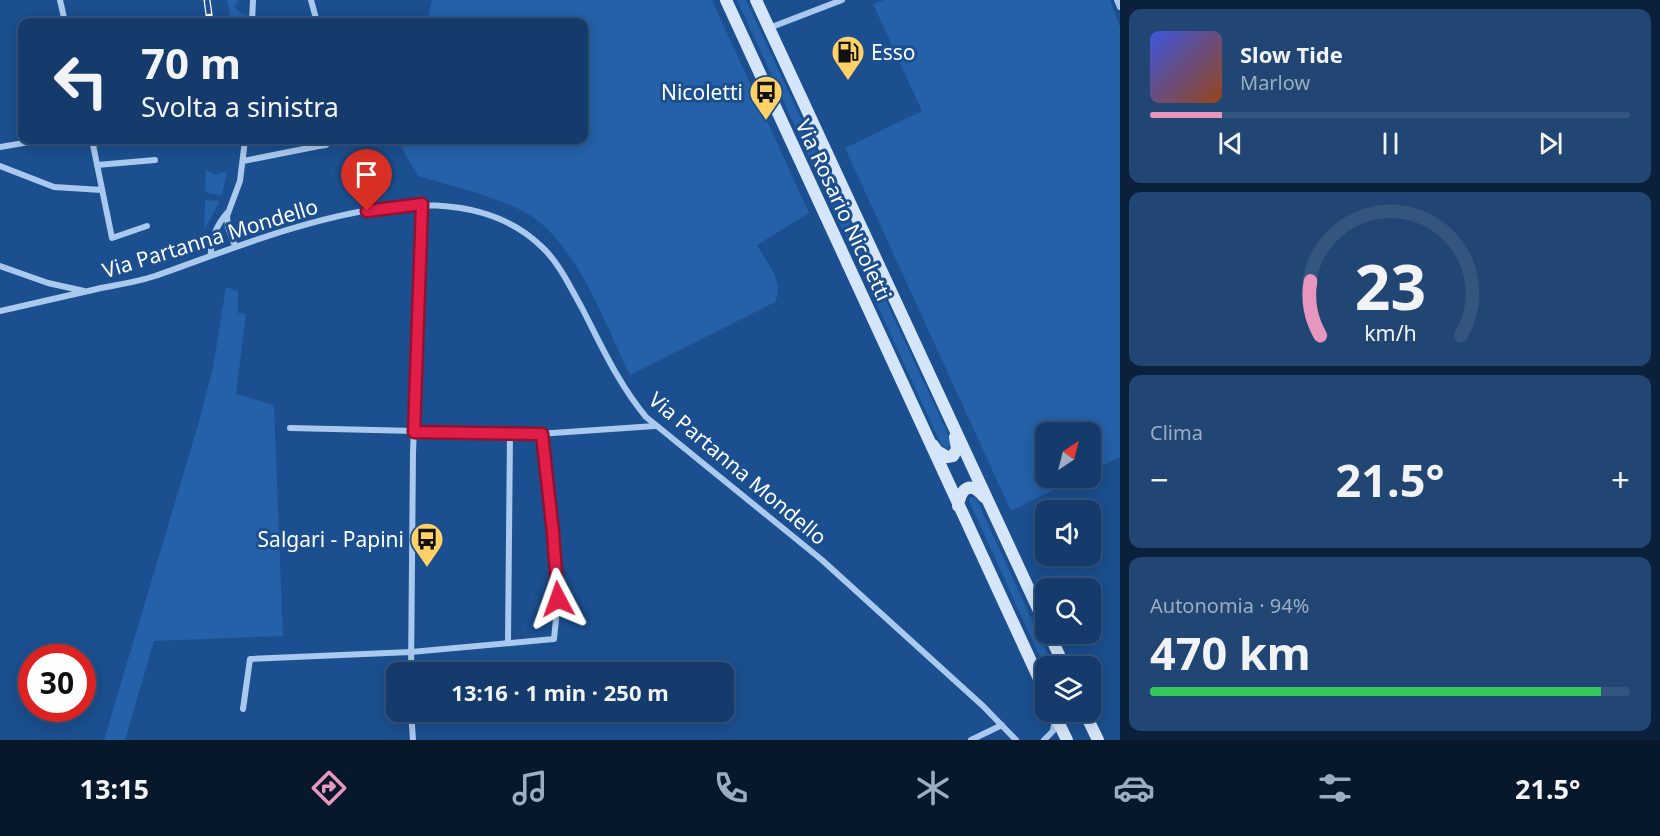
<!DOCTYPE html>
<html lang="it">
<head>
<meta charset="utf-8">
<style>
  :root { --surface:#143b6b; --page:#214673; --text:#f1f3f6; --muted:#9dadc1; --line:#33557e; --accent:#e797bd }
  body { margin:0; font-family:"Noto Sans",sans-serif; background:var(--page); color:var(--text); height:100vh; display:flex; flex-direction:column; font-size:22px; white-space:nowrap }
  * { box-sizing:border-box; margin:0 }
  p { font-size:20px; color:var(--muted) }
  .icon { flex:none; width:33px; height:33px; fill:none; stroke:currentColor; stroke-width:2; stroke-linecap:round; stroke-linejoin:round }
  .map { position:relative; flex:1; overflow:hidden }
  .drawer { display:flex; flex-direction:column; gap:9px; padding:9px; background:#0b203b; width:540px }
  .drawer>* { flex:none }
  .banner { position:absolute; left:18px; top:18px; width:570px; height:126px; border-radius:12px; box-shadow:0 3px 15px #0003,0 0 0 2px var(--line); background:#143b6b; color:var(--text); overflow:hidden }
  .needle { width:39px; rotate:35deg }
  .controls { position:absolute; left:1035px; top:422px; display:grid; gap:12px }
  .controls a { display:grid; place-items:center; width:66px; height:66px; border-radius:12px; background:var(--surface); box-shadow:0 3px 15px #0003,0 0 0 2px var(--line); font-size:30px }
  .speed { position:absolute; left:18px; top:644px; display:flex; gap:12px; font-size:30px; font-weight:700; text-align:center }
  .speed>* { display:grid; place-content:center; width:78px; height:78px; border-radius:50%; background:var(--surface); box-shadow:0 3px 15px #0003,0 0 0 2px var(--line); line-height:1 }
  .speed .limit { border:9px solid #d22; background:#fff; color:#111 }
  .pin { position:absolute; display:grid; place-items:center; width:51px; height:51px; color:#fff; margin:-62px -26px; border-radius:50% 50% 50% 0; rotate:-45deg; box-shadow:0 0 6px #0007 }
  .pin .icon { rotate:45deg }
  .me { position:absolute; width:66px; margin:-33px; rotate:356deg; stroke-linejoin:round; filter:drop-shadow(0 0 4px #0008) }
  .turn { display:flex; align-items:center; gap:21px; height:126px; padding:0 24px; font-size:27px }
  .turn .icon { width:78px; height:78px; stroke-width:2.5 }
  .turn b { display:block; font-size:42px; line-height:51px }
  .big { font-size:45px; font-weight:700; line-height:1.1 }
  .drawer .widget { flex:1; display:flex; flex-direction:column; justify-content:center; gap:9px; min-width:0; padding:0 21px; border-radius:12px; background:var(--page) }
  .drawer .dial { align-items:center; gap:0 }
  .dial svg { height:156px; overflow:visible; fill:none; stroke:var(--line); stroke-width:7; stroke-linecap:round; text-anchor:middle }
  .dial text { fill:var(--text); stroke:none }
  .song { display:flex; align-items:center; gap:18px }
  .cover { width:72px; height:72px; border-radius:9px; background:linear-gradient(135deg,hsl(230 70% 55%),hsl(20 70% 35%)) }
  .played { height:6px; border-radius:3px; background:linear-gradient(90deg,var(--accent) 15%,var(--line) 15%) }
  .keys { display:flex; justify-content:space-around; direction:ltr }
  .heat { display:flex; justify-content:space-between; align-items:center; font-size:33px; direction:ltr }
  .charge { height:9px; border-radius:4px; background:linear-gradient(90deg,#34c759 94%,var(--line) 0) }
  .trip { position:absolute; left:386px; top:662px; width:348px; height:60px; border-radius:12px; background:var(--surface); box-shadow:0 3px 15px #0003,0 0 0 2px var(--line); font-weight:700; line-height:60px; text-align:center }
  .tab-bar { display:flex; height:96px; justify-content:space-around; align-items:center; background:#08182b; color:var(--muted) }
  .tab-bar .icon { width:42px; height:42px }
  .tab-bar .on { color:var(--accent) }
  .tab-bar b { font-size:27px; color:var(--text) }
  main { display:flex; flex:1; min-height:0 }
  .map>svg:first-child { display:block }
  .green { fill:#2461a8 }
  .lines { fill:none; stroke-linecap:round; stroke-linejoin:round }
  .minor { stroke:#a9c9ee; stroke-width:6 }
  .secondary { stroke:#d6e6fa; stroke-width:12 }
  .rail-casing { stroke:#fff; stroke-width:7 }
  .rail { stroke:#1b4f8f; stroke-width:4.5; stroke-dasharray:14; stroke-linecap:butt }
  .route-casing { stroke:#92132f; stroke-width:15 }
  .route { stroke:#e11d48; stroke-width:10 }
  .labels { text-anchor:middle; dominant-baseline:central; stroke-width:6; stroke-linejoin:round; paint-order:stroke }
  .poi-label { font-size:21px; fill:#fff; stroke:#1b4f8f; text-anchor:end }
  .street-label { font-size:21px; fill:#fff; stroke:#1b4f8f }
</style>
</head>
<body>
<main>
<div class="map">
<svg width="1120" height="740" viewBox="0 0 1120 740">
  <rect width="100%" height="100%" fill="#1b4f8f"/>
  <path class="green" d="M 227,0 L 239,0 L 234,7 L 244,15 L 246,13 L 246,22 L 231,22 Z
    M 432,0 L 712,0 L 809,213 L 757,245 C 767,263 785,282 775,302 L 630,375 C 605,324 575,238 523,211 C 490,195 453,186 418,176 L 397,140 L 584,140 L 584,22 L 427,22 Z
    M 737,0 L 746,0 L 952,443 L 947,449 L 941,444 Z
    M 884,0 L 1110,0 L 1120,27 L 1120,457 L 1091,471 L 1090,432 L 1046,432 L 1046,477 L 1079,477 L 1011,511 L 845,148 L 922,111 L 873,4 Z
    M 206,170 L 216,175 L 227,171 L 222,195 L 210,194 L 205,191 Z
    M 205,200 L 220,201 L 204,231 Z
    M 226,287 L 238,291 L 238,313 L 246,314 L 236,394 L 274,405 L 283,636 L 154,641 L 125,740 L 104,740 L 198,425 L 213,368 Z
    M 974,497 L 977,500 L 1053,666 L 1046,666 L 1045,668 L 969,501 L 970,498 Z"/>
  <g class="lines">
    <path class="minor" d="M 60,0 L 65,22
      M 311,0 L 317,22
      M 1117,0 L 1120,7
      M 252,22 L 253,0
      M 769,28 L 842,0
      M 92,140 L 112,238 L 147,226
      M 93,144 L 116,140
      M 0,147 L 41,140
      M 243,161 L 319,146 L 326,145 L 332,140
      M 97,165 L 155,160
      M 0,166 L 54,187 L 102,190
      M 235,246 L 228,227 L 227,216 L 240,181 L 245,140
      M 211,254 C 210,239 218,223 228,212
      M 0,266 L 48,283 L 84,291
      M 0,311 C 32,304 65,296 97,289 C 116,285 137,282 155,276 C 260,240 447,154 542,247 C 560,264 570,287 582,308 C 601,345 619,385 646,417 L 822,560 L 983,706 L 1016,740
      M 290,428 L 538,434 L 655,426
      M 508,643 L 510,433
      M 411,672 L 413,453 L 422,204
      M 243,709 L 250,659 L 411,652 L 554,639 L 558,599 L 542,434
      M 411,711 L 413,740
      M 971,740 L 1002,725
      M 1044,740 L 1053,731 L 1055,719"/>
    <path class="secondary" d="M 726,0 L 1046,694
      M 756,0 L 1046,626
      M 933,445 L 937,451 L 947,457 L 953,456 L 957,449 L 955,437
      M 958,506 C 961,488 970,480 984,497
      M 1049,633 L 1064,666
      M 1053,711 L 1067,740
      M 1084,711 L 1098,740"/>
    <defs>
      <path id="rail" d="M 207,0 L 210,22"/>
    </defs>
    <use href="#rail" class="rail-casing"/>
    <use href="#rail" class="rail"/>
  </g>
  <g class="lines">
    <defs>
      <path id="route" d="M 367,211 L 422,204 L 414,432 L 542,434 L 553,533 L 558,599"/>
    </defs>
    <use href="#route" class="route-casing"/>
    <use href="#route" class="route"/>
  </g>
  <defs>
    <symbol id="fuel-pin" viewBox="-11 -11 22 30"><path d="M0 17L-7.5 6A9.5 9.5 0 1 1 7.5 6Z" fill="#ffd166" stroke="#1b4f8f"/><path d="M-5.5-6h7V0h2V4h1.3V-2.5L3-4.5l.8-.8L6-3V5H2.5V1h-1V6h-7ZM-4.2-4.7v3.2H.2V-4.7Z" fill="#111"/></symbol>
    <symbol id="bus-pin" viewBox="-11 -11 22 30"><path d="M0 17L-7.5 6A9.5 9.5 0 1 1 7.5 6Z" fill="#ffd166" stroke="#1b4f8f"/><path d="M-5-6H5V4H4V6H2V4H-2V6H-4V4H-5ZM-3.5-4V0h7V-4ZM-3.5 1.2v1.5H-2V1.2ZM2 1.2v1.5H3.5V1.2Z" fill="#111"/></symbol>
  </defs>
  <g fill-rule="evenodd">
    <use href="#fuel-pin" x="829" y="33" width="38" height="52"/>
    <use href="#bus-pin" x="747" y="73" width="38" height="52"/>
    <use href="#bus-pin" x="408" y="520" width="38" height="52"/>
  </g>
  <g class="labels">
    <g class="poi-label">
      <text x="871" y="52" text-anchor="start">Esso</text>
      <text x="743" y="92">Nicoletti</text>
      <text x="404" y="539">Salgari - Papini</text>
    </g>
    <g class="street-label">
      <text transform="translate(844 210) rotate(65)">Via Rosario Nicoletti</text>
      <text transform="translate(210 238) rotate(-17)">Via Partanna Mondello</text>
      <text transform="translate(738 468) rotate(40)">Via Partanna Mondello</text>
    </g>
  </g>
</svg>
<div class="controls">
<a><svg class="needle" viewBox="-14 -14 28 28"><path d="M0-13l5 13h-10z" fill="#e53935"/><path d="M0 13l5-13h-10z" fill="#9dadc1"/></svg></a>
<a><svg class="icon" aria-label="sound" viewBox="0 0 24 24"><path d="M4 9h4l5-4v14l-5-4H4zM17 9q2 3 0 6"/></svg></a>
<a><svg class="icon" aria-label="search" viewBox="0 0 24 24"><circle cx="10" cy="10" r="6"/><path d="M15 15l6 6"/></svg></a>
<a><svg class="icon" aria-label="layers" viewBox="0 0 24 24"><path d="M12 4l9 5-9 5-9-5zM3 14l9 5 9-5"/></svg></a>
</div>
<div class="speed"><div class="limit">30</div></div>
<div class="pin" style="left:367px;top:211px;background:#d93025"><svg class="icon" aria-label="arrive" viewBox="0 0 24 24"><path d="M6 21V4h12l-3 4 3 4H6"/></svg></div>
<svg class="me" style="left:558px;top:599px" viewBox="-20 -20 40 40"><path d="M0-17L14 15 0 8-14 15z" fill="#e11d48" stroke="#fff" stroke-width="4"/></svg>
<div class="trip">13:16 · 1 min · 250 m</div>
<div class="banner">
<div class="turn"><svg class="icon" aria-label="left" viewBox="0 0 24 24"><path d="M17 20v-9H6M10 6l-5 5 5 5"/></svg><div><b>70 m</b>Svolta a sinistra</div></div>
</div>
</div>
<section class="drawer">
<div class="widget">
<div class="song"><i class="cover"></i><div><b>Slow Tide</b><p>Marlow</p></div></div>
<div class="played"></div>
<div class="keys"><svg class="icon" aria-label="previous" viewBox="0 0 24 24"><path d="M18 5L8 12l10 7zM5 5v14"/></svg><svg class="icon" aria-label="pause" viewBox="0 0 24 24"><path d="M8 5v14M16 5v14"/></svg><svg class="icon" aria-label="next" viewBox="0 0 24 24"><path d="M6 5l10 7-10 7zM19 5v14"/></svg></div>
</div>
<div class="widget dial"><svg viewBox="0 0 100 80">
<path d="M14 69A42 42 0 1 1 86 69"/>
<path d="M14 69A42 42 0 0 1 9 41" stroke="#e797bd"/>
<text x="50" y="56" font-size="32" font-weight="700">23</text>
<text x="50" y="72" font-size="11">km/h</text>
</svg></div>
<div class="widget"><p>Clima</p>
<div class="heat"><a>−</a><b class="big">21.5°</b><a>+</a></div>
</div>
<div class="widget"><p>Autonomia · 94%</p><b class="big">470 km</b><div class="charge"></div></div>
</section>
</main>
<nav class="tab-bar">
<b>13:15</b>
<svg class="icon on" aria-label="directions" viewBox="0 0 24 24"><path d="M12 3l9 9-9 9-9-9zM9 14v-3h6M13 9l2 2-2 2"/></svg>
<svg class="icon" aria-label="music" viewBox="0 0 24 24"><path d="M9 18V5l10-2v13"/><circle cx="6" cy="18" r="3"/><circle cx="16" cy="16" r="3"/></svg>
<svg class="icon" aria-label="phone" viewBox="0 0 24 24"><path d="M5 4h4l2 5-3 2q2 4 5 5l2-3 5 2v4C11 20 4 13 5 4z"/></svg>
<svg class="icon" aria-label="climate" viewBox="0 0 24 24"><path d="M12 3v18M4 7l16 10M4 17L20 7"/></svg>
<svg class="icon" aria-label="car" viewBox="0 0 24 24"><path d="M5 17H2v-5l4-1 3-4h7l3 4 3 1v5h-3M9 17h6M6 11h13"/><circle cx="7" cy="17" r="2"/><circle cx="17" cy="17" r="2"/></svg>
<svg class="icon" aria-label="filters" viewBox="0 0 24 24"><path d="M4 7h16M4 17h16"/><circle cx="9" cy="7" r="2"/><circle cx="15" cy="17" r="2"/></svg>
<b>21.5°</b>
</nav>
</body>
</html>
